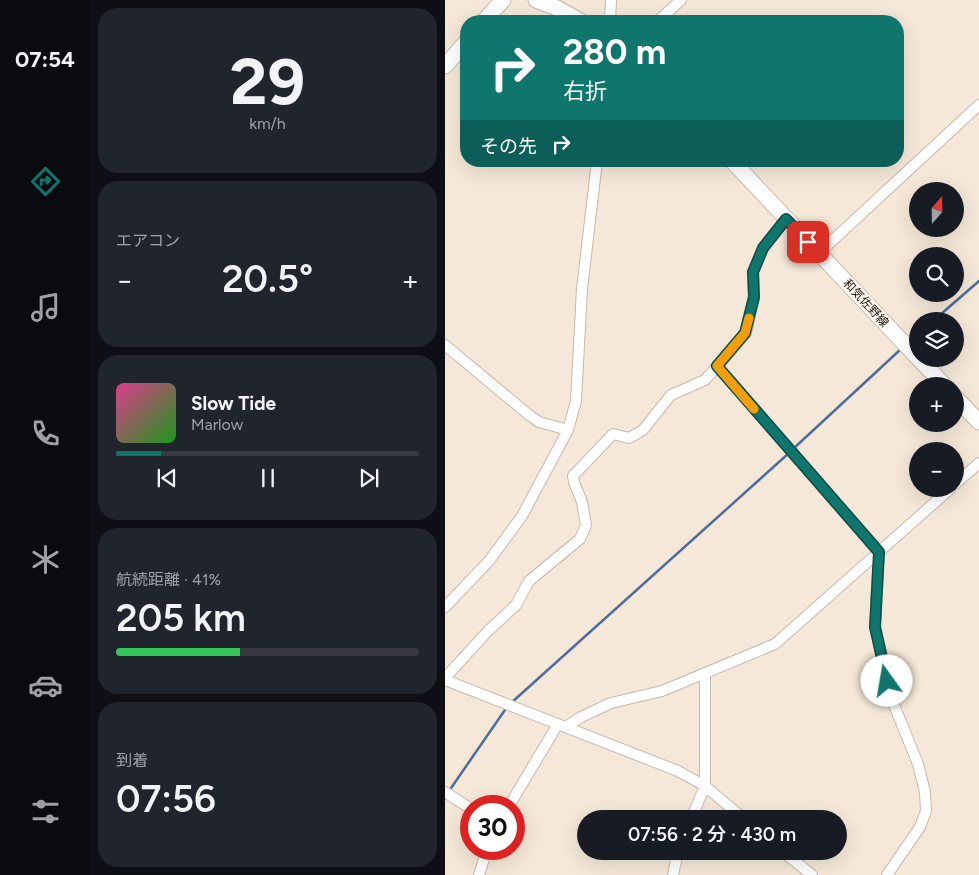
<!DOCTYPE html>
<html lang="ja">
<head>
<meta charset="utf-8">
<style>
  :root { --surface:#171b24; --page:#20242c; --text:#f1f3f6; --muted:#9ea1a6; --line:#363941; --accent:#0f766e }
  body { margin:0; font-family:Figtree,"Noto Sans JP",sans-serif; background:var(--page); color:var(--text); height:100vh; display:flex; flex-direction:column; font-size:19px; white-space:nowrap }
  * { box-sizing:border-box; margin:0 }
  p { font-size:16px; color:var(--muted) }
  .icon { flex:none; width:28px; height:28px; fill:none; stroke:currentColor; stroke-width:2; stroke-linecap:round; stroke-linejoin:round }
  .map { position:relative; flex:1; overflow:hidden }
  .sheet { display:flex; flex-direction:column; gap:8px; padding:8px; background:#0d0f14; width:355px }
  .sheet>* { flex:none }
  .guide { position:absolute; left:15px; top:15px; width:444px; height:152px; border-radius:20px; box-shadow:0 5px 20px #0002; background:#0f766e; color:#fff; overflow:hidden }
  .needle { width:32px; rotate:20deg }
  .buttons { position:absolute; left:464px; top:182px; display:grid; gap:10px }
  .buttons a { display:grid; place-items:center; width:55px; height:55px; border-radius:50%; background:var(--surface); box-shadow:0 5px 20px #0002; font-size:25px }
  .speed { position:absolute; left:15px; top:795px; display:flex; gap:10px; font-size:25px; font-weight:700; text-align:center }
  .speed>* { display:grid; place-content:center; width:65px; height:65px; border-radius:50%; background:var(--surface); box-shadow:0 5px 20px #0002; line-height:1 }
  .speed .limit { border:8px solid #d22; background:#fff; color:#111 }
  .pin { position:absolute; display:grid; place-items:center; width:42px; height:42px; color:#fff; margin:-21px; border-radius:10px; box-shadow:0 2px 8px #0006 }
  .me { position:absolute; width:55px; margin:-28px; rotate:347deg; stroke-linejoin:round; filter:drop-shadow(0 0 4px #0008) }
  .turn { display:flex; align-items:center; gap:18px; height:105px; padding:0 20px; font-size:22px }
  .turn .icon { width:65px; height:65px; stroke-width:2.5 }
  .turn b { display:block; font-size:35px; line-height:42px }
  .then { display:flex; align-items:center; height:48px; padding:0 20px; background:#0003; gap:10px; font-size:19px }
  .big { font-size:38px; font-weight:600; line-height:1.1 }
  .sheet .card { flex:1; display:flex; flex-direction:column; justify-content:center; gap:8px; min-width:0; padding:0 18px; border-radius:20px; background:var(--page) }
  .sheet .dial { align-items:center; gap:0 }
  .dial b { font-size:65px; line-height:1 }
  .song { display:flex; align-items:center; gap:15px }
  .cover { width:60px; height:60px; border-radius:8px; background:linear-gradient(135deg,hsl(330 70% 55%),hsl(120 70% 35%)) }
  .played { height:5px; border-radius:2px; background:linear-gradient(90deg,var(--accent) 15%,var(--line) 15%) }
  .keys { display:flex; justify-content:space-around; direction:ltr }
  .heat { display:flex; justify-content:space-between; align-items:center; font-size:28px; direction:ltr }
  .charge { height:8px; border-radius:4px; background:linear-gradient(90deg,#34c759 41%,var(--line) 0) }
  .trip { position:absolute; left:132px; top:810px; width:270px; height:50px; border-radius:25px; background:var(--surface); box-shadow:0 5px 20px #0002; font-weight:600; line-height:50px; text-align:center }
  main { display:flex; flex:1; min-height:0 }
  .dock { display:flex; flex-direction:column; width:90px; justify-content:space-around; align-items:center; background:#090b0e; color:var(--muted) }
  .dock .icon { width:35px; height:35px }
  .dock .current { color:var(--accent) }
  .dock b { font-size:22px; color:var(--text) }
  .map>svg:first-child { display:block }
  .lines { fill:none; stroke-linecap:round; stroke-linejoin:round }
  .stream { stroke:#4e6d9f; stroke-width:2.5 }
  .minor-casing { stroke:#c6baaa; stroke-width:12 }
  .secondary-casing { stroke:#c6baaa; stroke-width:17 }
  .minor { stroke:#fff; stroke-width:10 }
  .secondary { stroke:#fff; stroke-width:15 }
  .route-casing { stroke:#0a4d48; stroke-width:12 }
  .route { stroke:#0f766e; stroke-width:9 }
  .slow { stroke:#f59e0b; stroke-width:9 }
  .labels { text-anchor:middle; dominant-baseline:central; stroke-width:4; stroke-linejoin:round; paint-order:stroke }
  .street-label { font-size:12px; fill:#17130d; stroke:#fef6ec }
</style>
</head>
<body>
<main>
<nav class="dock">
<b>07:54</b>
<svg class="icon current" aria-label="directions" viewBox="0 0 24 24"><path d="M12 3l9 9-9 9-9-9zM9 14v-3h6M13 9l2 2-2 2"/></svg>
<svg class="icon" aria-label="music" viewBox="0 0 24 24"><path d="M9 18V5l10-2v13"/><circle cx="6" cy="18" r="3"/><circle cx="16" cy="16" r="3"/></svg>
<svg class="icon" aria-label="phone" viewBox="0 0 24 24"><path d="M5 4h4l2 5-3 2q2 4 5 5l2-3 5 2v4C11 20 4 13 5 4z"/></svg>
<svg class="icon" aria-label="climate" viewBox="0 0 24 24"><path d="M12 3v18M4 7l16 10M4 17L20 7"/></svg>
<svg class="icon" aria-label="car" viewBox="0 0 24 24"><path d="M5 17H2v-5l4-1 3-4h7l3 4 3 1v5h-3M9 17h6M6 11h13"/><circle cx="7" cy="17" r="2"/><circle cx="17" cy="17" r="2"/></svg>
<svg class="icon" aria-label="filters" viewBox="0 0 24 24"><path d="M4 7h16M4 17h16"/><circle cx="9" cy="7" r="2"/><circle cx="15" cy="17" r="2"/></svg>
</nav>
<section class="sheet">
<div class="card dial"><b>29</b><p>km/h</p></div>
<div class="card"><p>エアコン</p>
<div class="heat"><a>−</a><b class="big">20.5°</b><a>+</a></div>
</div>
<div class="card">
<div class="song"><i class="cover"></i><div><b>Slow Tide</b><p>Marlow</p></div></div>
<div class="played"></div>
<div class="keys"><svg class="icon" aria-label="previous" viewBox="0 0 24 24"><path d="M18 5L8 12l10 7zM5 5v14"/></svg><svg class="icon" aria-label="pause" viewBox="0 0 24 24"><path d="M8 5v14M16 5v14"/></svg><svg class="icon" aria-label="next" viewBox="0 0 24 24"><path d="M6 5l10 7-10 7zM19 5v14"/></svg></div>
</div>
<div class="card"><p>航続距離 · 41%</p><b class="big">205 km</b><div class="charge"></div></div>
<div class="card"><p>到着</p><b class="big">07:56</b></div>
</section>
<div class="map">
<svg width="534" height="875" viewBox="0 0 534 875">
  <rect width="100%" height="100%" fill="#f5e8d8"/>
  <g class="lines">
    <path class="stream" d="M 488,321 L 534,281
      M 464,342 L 472,334
      M 348,449 L 456,349
      M 66,703 L 344,453
      M 4,791 L 62,707"/>
    <defs>
      <path id="minor" d="M 165,21 L 166,0
        M 213,21 L 236,0
        M 374,253 L 534,105
        M 0,345 L 84,415 L 94,422 L 123,430
        M 272,366 L 434,552 L 430,627 L 449,705 L 473,764 L 480,792 L 481,811 L 475,827 L 442,875
        M 510,484 L 534,463
        M 0,607 L 44,561 L 77,516 L 123,430 L 131,401 L 137,289 L 152,161
        M 0,678 L 42,632 L 71,605 L 84,581 L 135,539 L 141,525 L 137,502 L 129,482 L 128,476 L 168,434 L 184,438 L 198,430 L 226,395 L 260,380 L 301,333 L 309,297 L 308,272 L 318,248 L 341,219
        M 0,680 L 233,771 L 260,786 L 299,819
        M 121,727 L 136,717 L 166,703 L 217,691 L 330,644 L 505,489
        M 0,792 L 26,809
        M 64,806 L 113,724
        M 246,819 L 260,786 L 260,674
        M 337,851 L 367,875
        M 34,875 L 42,849
        M 228,875 L 233,851"/>
      <path id="secondary" d="M 91,0 L 112,8 L 135,21
        M 39,21 L 58,0
        M 0,66 L 21,42
        M 287,161 L 472,357
        M 474,359 L 500,386
        M 510,397 L 534,422"/>
    </defs>
    <use href="#minor" class="minor-casing"/>
    <use href="#secondary" class="secondary-casing"/>
    <use href="#minor" class="minor"/>
    <use href="#secondary" class="secondary"/>
  </g>
  <g class="lines">
    <defs>
      <path id="route" d="M 363,242 L 341,219 L 318,248 L 308,272 L 309,297 L 300,333 L 272,366 L 434,552 L 430,627 L 442,681"/>
    </defs>
    <use href="#route" class="route-casing"/>
    <use href="#route" class="route"/>
    <path class="slow" d="M 304,318 L 300,333 L 272,366 L 309,409"/>
  </g>
  <g class="labels">
    <g class="street-label">
      <text transform="translate(421 303) rotate(47)">和気佐野線</text>
    </g>
  </g>
</svg>
<div class="buttons">
<a><svg class="needle" viewBox="-14 -14 28 28"><path d="M0-13l5 13h-10z" fill="#e53935"/><path d="M0 13l5-13h-10z" fill="#9ea1a6"/></svg></a>
<a><svg class="icon" aria-label="search" viewBox="0 0 24 24"><circle cx="10" cy="10" r="6"/><path d="M15 15l6 6"/></svg></a>
<a><svg class="icon" aria-label="layers" viewBox="0 0 24 24"><path d="M12 4l9 5-9 5-9-5zM3 14l9 5 9-5"/></svg></a>
<a>+</a>
<a>−</a>
</div>
<div class="speed"><div class="limit">30</div></div>
<div class="pin" style="left:363px;top:242px;background:#d93025"><svg class="icon" aria-label="arrive" viewBox="0 0 24 24"><path d="M6 21V4h12l-3 4 3 4H6"/></svg></div>
<svg class="me" style="left:442px;top:681px" viewBox="-20 -20 40 40"><circle r="19" fill="#fff"/><path d="M0-13L10 11 0 6-10 11z" fill="#0f766e"/></svg>
<div class="trip">07:56 · 2 分 · 430 m</div>
<div class="guide">
<div class="turn"><svg class="icon" aria-label="right" viewBox="0 0 24 24"><path d="M7 20v-9h11M14 6l5 5-5 5"/></svg><div><b>280 m</b>右折</div></div>
<div class="then">その先<svg class="icon" aria-label="right" viewBox="0 0 24 24"><path d="M7 20v-9h11M14 6l5 5-5 5"/></svg></div>
</div>
</div>
</main>
</body>
</html>
